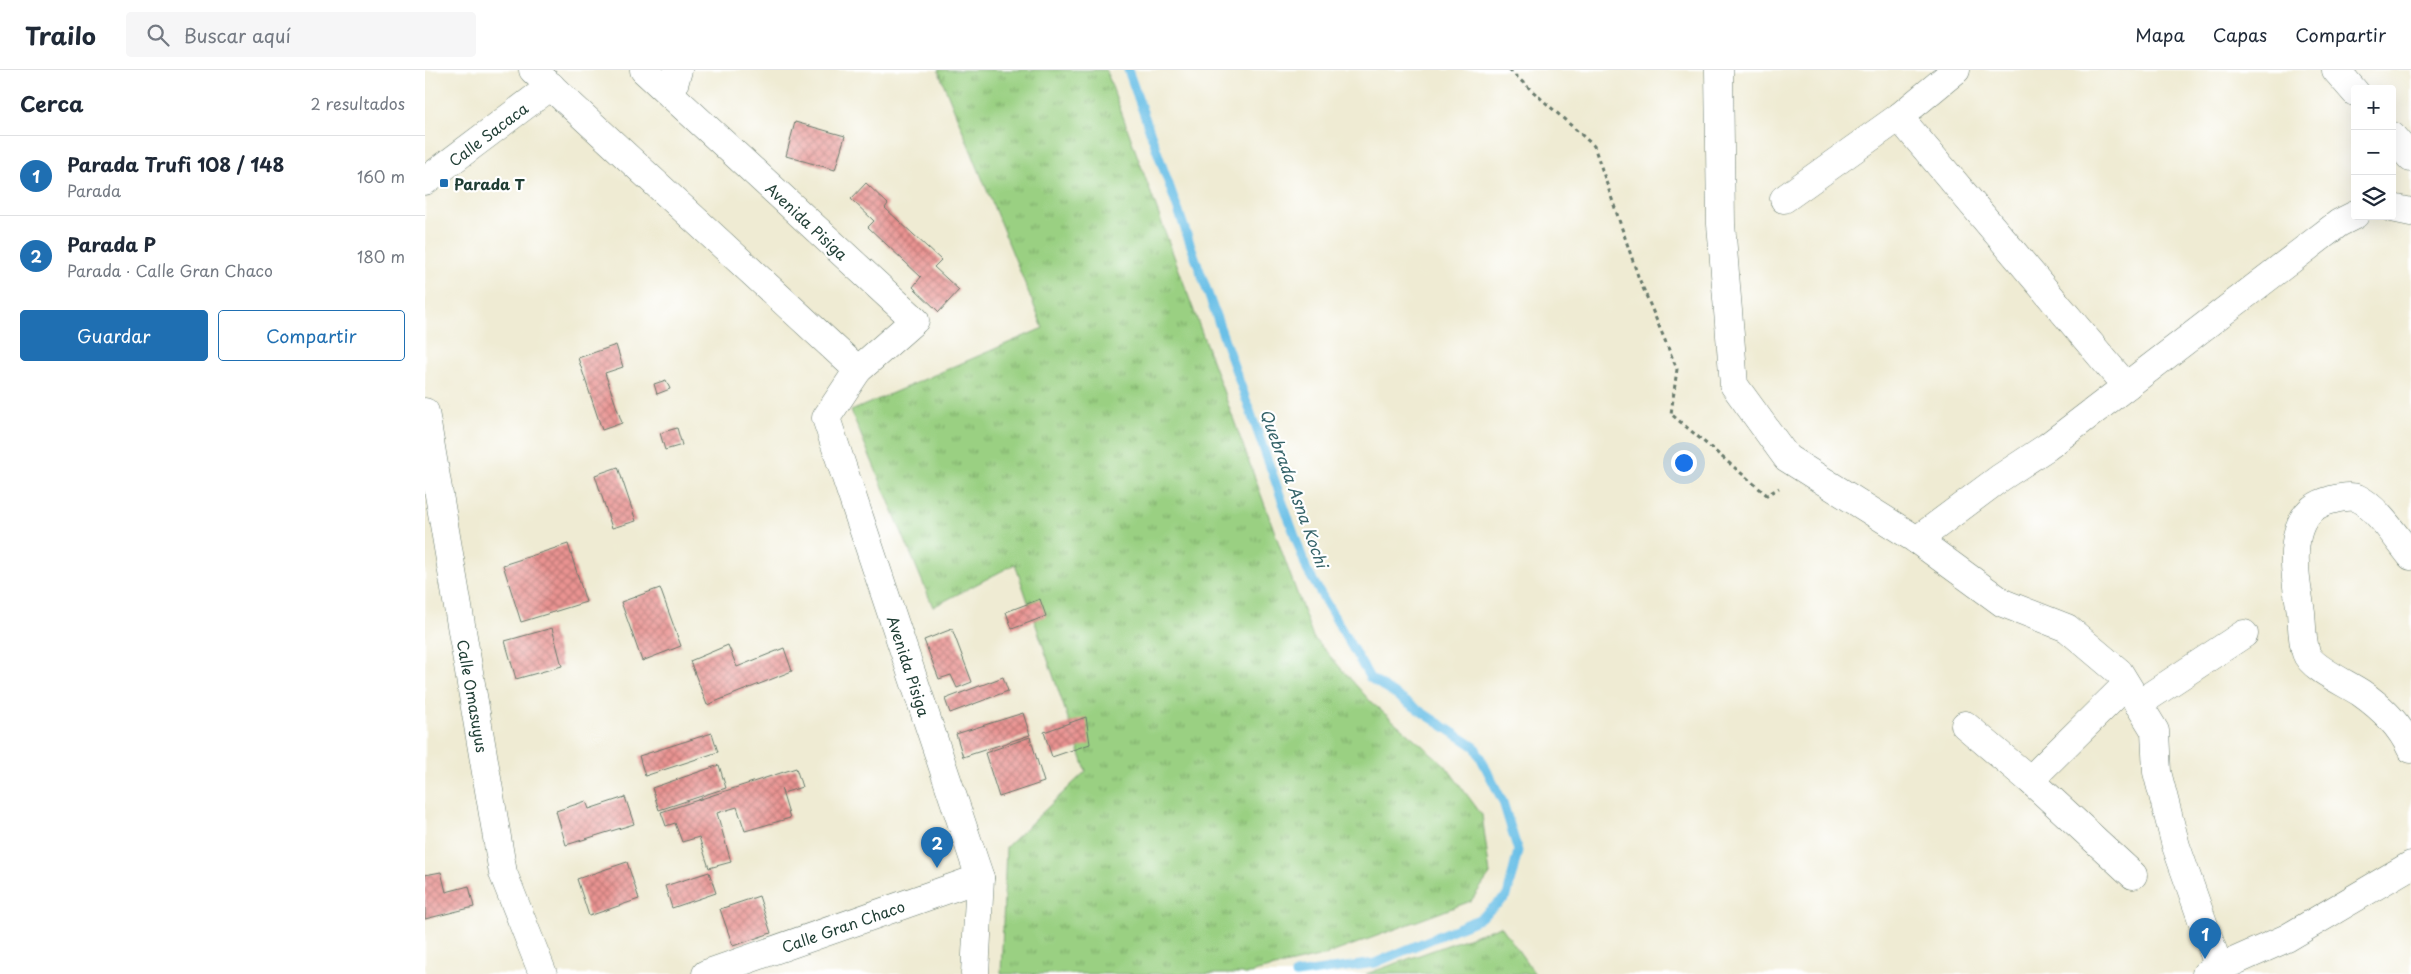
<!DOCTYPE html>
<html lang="es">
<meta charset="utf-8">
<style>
body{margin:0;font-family:"Playpen Sans",sans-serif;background:#f6f6f7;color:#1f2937}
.controls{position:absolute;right:15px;top:15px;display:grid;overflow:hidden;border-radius:5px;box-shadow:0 5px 20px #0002}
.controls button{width:45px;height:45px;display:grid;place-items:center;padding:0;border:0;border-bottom:1px solid #e0e1e3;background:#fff;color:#1f2937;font:25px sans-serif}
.you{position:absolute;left:1258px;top:392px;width:18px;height:18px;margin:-12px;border:4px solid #fff;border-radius:50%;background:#1a73e8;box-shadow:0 0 0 8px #1a73e833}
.badge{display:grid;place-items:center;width:32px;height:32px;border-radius:50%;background:#1f6fb2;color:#fff;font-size:16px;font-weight:700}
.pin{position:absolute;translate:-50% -41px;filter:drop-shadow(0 1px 2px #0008)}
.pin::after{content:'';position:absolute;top:26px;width:18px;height:15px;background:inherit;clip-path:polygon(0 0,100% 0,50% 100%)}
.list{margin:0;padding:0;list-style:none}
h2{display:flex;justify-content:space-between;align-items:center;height:65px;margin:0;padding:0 20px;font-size:21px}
h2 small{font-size:16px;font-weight:400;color:#747a83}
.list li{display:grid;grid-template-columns:32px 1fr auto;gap:15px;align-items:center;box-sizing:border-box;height:80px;padding:0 20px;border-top:1px solid #e0e1e3}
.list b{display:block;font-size:19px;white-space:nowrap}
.list p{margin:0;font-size:16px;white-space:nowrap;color:#747a83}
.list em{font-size:16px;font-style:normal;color:#747a83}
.actions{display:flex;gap:10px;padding:15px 20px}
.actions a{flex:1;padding:11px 0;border:1px solid #1f6fb2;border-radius:5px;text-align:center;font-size:18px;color:#1f6fb2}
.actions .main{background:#1f6fb2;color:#fff}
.icon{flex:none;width:28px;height:28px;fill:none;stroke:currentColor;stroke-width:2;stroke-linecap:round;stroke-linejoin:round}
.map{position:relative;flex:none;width:1986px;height:904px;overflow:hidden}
header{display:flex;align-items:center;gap:30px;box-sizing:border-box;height:70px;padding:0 25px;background:#fff;border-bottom:1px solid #e0e1e3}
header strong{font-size:24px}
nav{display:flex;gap:28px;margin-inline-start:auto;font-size:18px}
.search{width:350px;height:45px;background:#f6f6f7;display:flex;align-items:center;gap:12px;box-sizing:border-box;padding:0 18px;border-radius:5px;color:#747a83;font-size:19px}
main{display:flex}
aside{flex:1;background:#fff}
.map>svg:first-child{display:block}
.grass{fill:url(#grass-tufts);stroke:#5c865b}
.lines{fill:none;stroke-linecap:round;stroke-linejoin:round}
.stream{stroke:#6bc0e7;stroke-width:9}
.building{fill:url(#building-cross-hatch)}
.minor-casing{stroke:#687a6c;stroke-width:29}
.path{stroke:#687a6c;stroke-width:3;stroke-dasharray:4 4;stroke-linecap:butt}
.minor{stroke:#fff;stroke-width:28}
.poi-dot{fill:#1f6fb2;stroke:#fff;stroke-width:2}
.labels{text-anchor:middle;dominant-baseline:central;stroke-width:4.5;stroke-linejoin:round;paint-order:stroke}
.street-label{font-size:15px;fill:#1f3d34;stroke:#fff}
.poi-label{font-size:15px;font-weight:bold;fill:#1f3d34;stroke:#fff;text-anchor:start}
.water-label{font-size:16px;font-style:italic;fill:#36646a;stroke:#fff}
</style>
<header>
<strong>Trailo</strong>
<div class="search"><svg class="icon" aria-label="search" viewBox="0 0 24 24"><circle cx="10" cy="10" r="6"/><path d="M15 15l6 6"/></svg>Buscar aquí</div>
<nav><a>Mapa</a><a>Capas</a><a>Compartir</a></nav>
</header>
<main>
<aside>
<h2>Cerca<small>2 resultados</small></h2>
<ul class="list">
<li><span class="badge">1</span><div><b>Parada Trufi 108 / 148</b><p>Parada</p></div><em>160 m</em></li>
<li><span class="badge">2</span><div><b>Parada P</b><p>Parada · Calle Gran Chaco</p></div><em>180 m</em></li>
</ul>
<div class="actions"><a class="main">Guardar</a><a>Compartir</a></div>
</aside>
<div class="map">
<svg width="1986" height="904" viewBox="0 0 1986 904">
<defs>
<pattern id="grass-tufts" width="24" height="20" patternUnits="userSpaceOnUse" patternTransform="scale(1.25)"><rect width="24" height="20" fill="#9ad082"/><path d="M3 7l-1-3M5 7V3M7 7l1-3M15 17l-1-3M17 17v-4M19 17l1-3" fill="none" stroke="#7daa6b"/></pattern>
<pattern id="building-cross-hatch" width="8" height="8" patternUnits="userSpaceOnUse" patternTransform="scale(1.25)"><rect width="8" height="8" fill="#e99391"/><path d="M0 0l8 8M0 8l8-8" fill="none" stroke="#bc7977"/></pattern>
</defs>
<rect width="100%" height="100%" fill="#fff"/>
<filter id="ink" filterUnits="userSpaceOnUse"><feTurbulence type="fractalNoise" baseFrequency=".02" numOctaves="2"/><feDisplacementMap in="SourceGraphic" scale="10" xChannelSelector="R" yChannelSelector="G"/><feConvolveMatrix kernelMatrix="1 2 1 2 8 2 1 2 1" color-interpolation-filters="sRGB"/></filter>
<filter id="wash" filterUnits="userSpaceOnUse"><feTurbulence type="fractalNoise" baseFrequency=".0096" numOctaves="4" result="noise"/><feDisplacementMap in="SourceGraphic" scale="20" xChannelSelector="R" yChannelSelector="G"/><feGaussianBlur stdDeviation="1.12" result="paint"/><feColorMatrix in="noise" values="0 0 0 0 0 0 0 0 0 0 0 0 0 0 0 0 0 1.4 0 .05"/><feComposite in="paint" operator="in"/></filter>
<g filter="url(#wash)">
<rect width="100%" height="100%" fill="#efebd3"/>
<g class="grass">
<polygon points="513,0 681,0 888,567 946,632 1020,695 1057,745 1065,804 1046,831 898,886 832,901 826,904 576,904 581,777 661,701 590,494 508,537 426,341 618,258"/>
<polygon points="1076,856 1110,904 941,904"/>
</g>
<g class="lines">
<polyline class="stream" points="703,0 882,500 945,608 1050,677 1078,732 1093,781 1082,826 1054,849 950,893 870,904"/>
</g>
<g id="blocks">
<g class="building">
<polygon points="370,52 420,66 410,100 361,86"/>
<polygon points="441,113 463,134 460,138 516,190 509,197 534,220 514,242 488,217 496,207 443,157 449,151 426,129"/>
<polygon points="191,275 198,297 180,303 197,353 177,360 153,288"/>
<polygon points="241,310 245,319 232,324 229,314"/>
<polygon points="252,358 257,375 240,380 235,363"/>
<polygon points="193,397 211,451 187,458 170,405"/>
<polygon points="143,474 161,532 96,552 78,495"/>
<polygon points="235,518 256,576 217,591 196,532"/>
<polygon points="615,529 621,546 587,559 581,542"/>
<polygon points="127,558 137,596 91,609 80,571"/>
<polygon points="527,559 547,612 532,618 526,605 514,609 499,570"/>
<polygon points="303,575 312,597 359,578 367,601 282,635 265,591"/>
<polygon points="578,607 583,621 525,643 520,629"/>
<polygon points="598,643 605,665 538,687 531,664"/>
<polygon points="661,647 665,674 627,687 619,662"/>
<polygon points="287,663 293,682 220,706 214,686"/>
<polygon points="605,667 619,712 574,727 560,683"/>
<polygon points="294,695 301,718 234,740 227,718"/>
<polygon points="371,698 377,717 358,723 356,718 365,748 320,761 312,737 292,743 306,792 284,798 274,767 257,772 250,753 241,756 236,742"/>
<polygon points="200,727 209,754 141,775 131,741 161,731 164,739"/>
<polygon points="202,792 214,829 164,846 152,809"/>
<polygon points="16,802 21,822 44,816 49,837 0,849 0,805"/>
<polygon points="284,802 291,823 247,838 240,816"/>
<polygon points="334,826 346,863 308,876 295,839"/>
</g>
</g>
</g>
<g filter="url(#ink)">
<use href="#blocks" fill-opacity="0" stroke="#687a6c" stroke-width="1"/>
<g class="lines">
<g class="minor-casing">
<g id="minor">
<polyline points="108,0 433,300"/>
<polyline points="219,0 490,250 433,300 401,348 555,808 550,904"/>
<polyline points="1294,0 1296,154 1309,315 1362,388 1492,470 1578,533 1642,558 1694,602 1730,661 1732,702 1751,776 1794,898"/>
<polyline points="1911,0 1930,22"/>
<polyline points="246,25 253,0"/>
<polyline points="1474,47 1701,316"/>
<polyline points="1967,66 1986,88"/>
<polyline points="0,111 126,16"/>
<polyline points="1359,129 1474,47 1531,0"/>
<polyline points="1967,138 1986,142"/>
<polyline points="0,342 78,803 118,904"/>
<polyline points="1492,470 1575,408 1622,377 1914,153 1930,145"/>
<path d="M1986,486C1973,470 1951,436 1932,428C1924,425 1913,428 1906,430C1857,442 1870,505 1876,542C1877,555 1877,571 1881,583C1886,598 1923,614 1936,623C1956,637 1976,657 1986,679"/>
<polyline points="1713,634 1819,564"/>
<polyline points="1540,655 1605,710 1708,805"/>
<polyline points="1605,710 1701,615"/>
<polyline points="281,904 555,808"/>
<polyline points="1781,904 1862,868 1986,795"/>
</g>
</g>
<polyline class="path" points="1084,0 1169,76 1213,206 1252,299 1246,344 1342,425 1354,418"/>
<use href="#minor" class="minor"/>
</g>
</g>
<rect class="poi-dot" x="14" y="108" width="10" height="10" rx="2.5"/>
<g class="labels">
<g class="street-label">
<text transform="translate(63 64) rotate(-37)">Calle Sacaca</text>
<text transform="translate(382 151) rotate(43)">Avenida Pisiga</text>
<text transform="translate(484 596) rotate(72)">Avenida Pisiga</text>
<text transform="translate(48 626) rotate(80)">Calle Omasuyus</text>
<text transform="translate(418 856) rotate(-19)">Calle Gran Chaco</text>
</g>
<g class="poi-label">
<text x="29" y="113">Parada T</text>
</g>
<g class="water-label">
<text transform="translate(870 418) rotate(70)">Quebrada Asna Kochi</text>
</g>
</g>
</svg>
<div class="controls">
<button>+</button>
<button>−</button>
<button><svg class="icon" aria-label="layers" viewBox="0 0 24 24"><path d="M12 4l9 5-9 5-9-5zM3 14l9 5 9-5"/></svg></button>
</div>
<div class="you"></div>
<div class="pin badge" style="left:1780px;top:889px">1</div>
<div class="pin badge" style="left:512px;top:798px">2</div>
</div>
</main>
